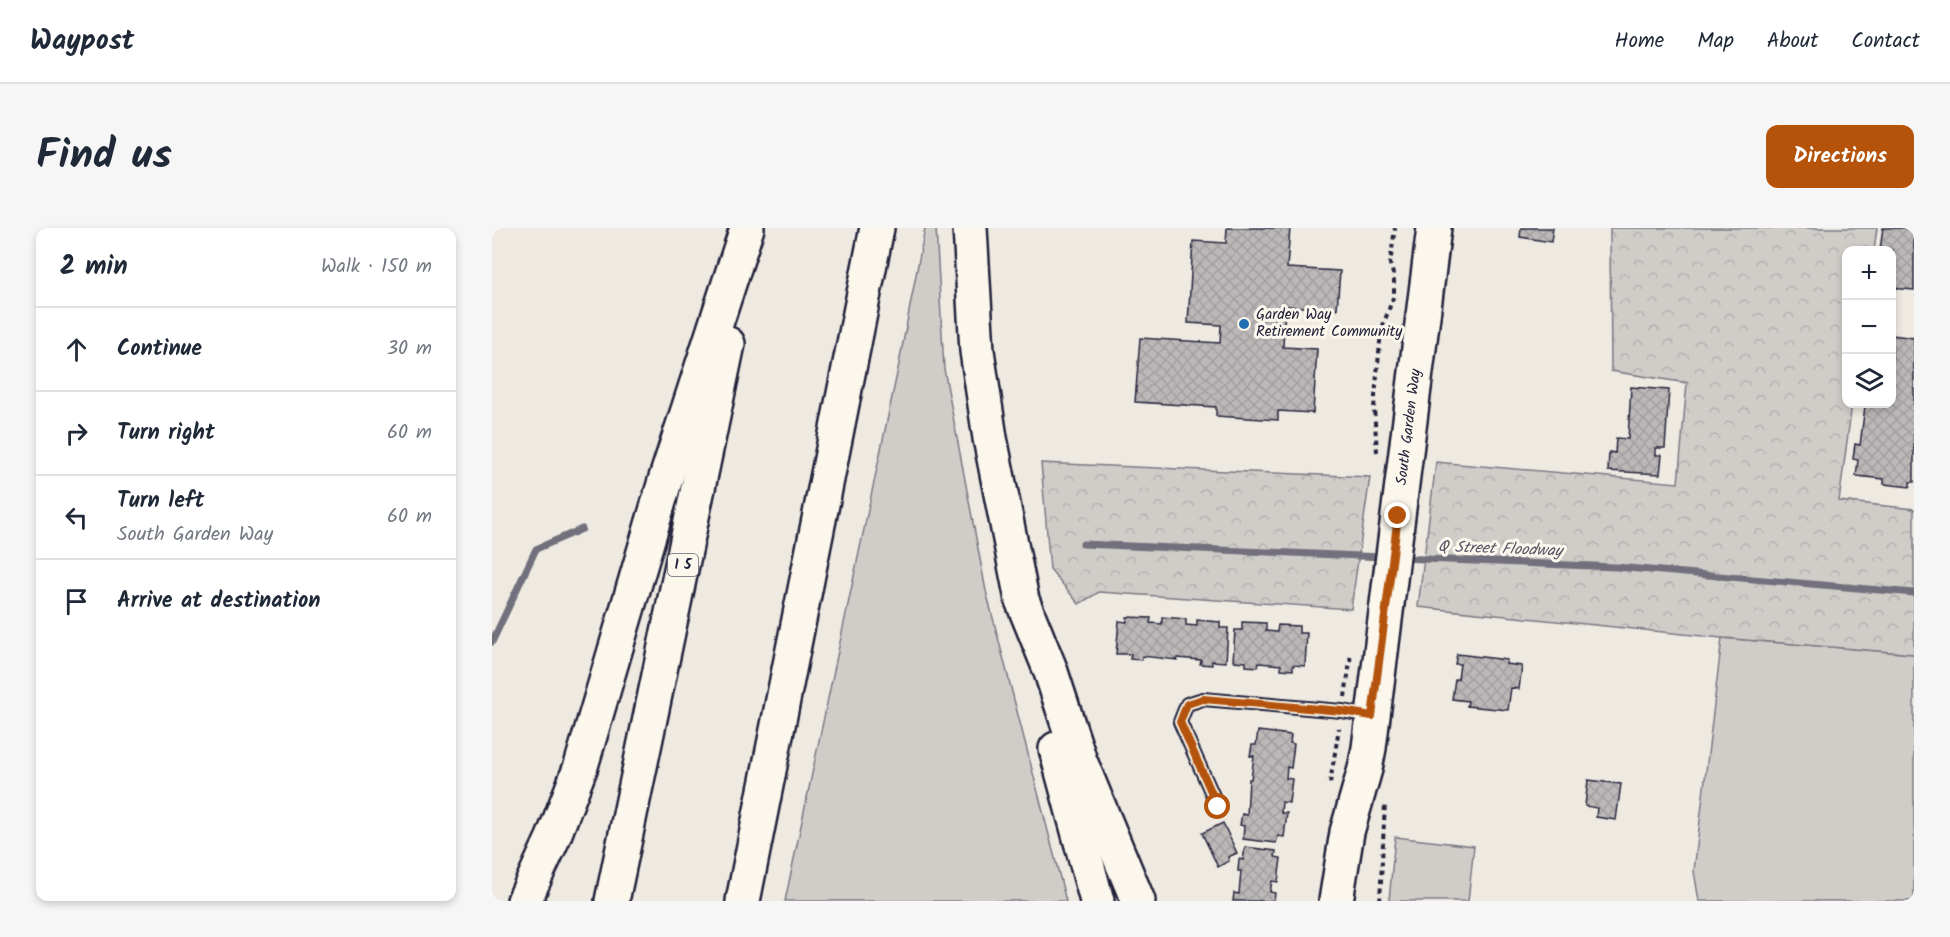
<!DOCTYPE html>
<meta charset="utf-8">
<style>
body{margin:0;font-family:Kalam,sans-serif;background:#f6f6f7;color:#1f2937}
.controls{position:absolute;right:18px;top:18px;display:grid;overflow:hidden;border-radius:12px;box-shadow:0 3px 9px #0003}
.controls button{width:54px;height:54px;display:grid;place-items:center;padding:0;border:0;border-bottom:2px solid #e0e1e3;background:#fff;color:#1f2937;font:30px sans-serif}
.stop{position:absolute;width:18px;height:18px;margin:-14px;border:4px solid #b45309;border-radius:50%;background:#fff}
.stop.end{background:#b45309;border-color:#fff;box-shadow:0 2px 6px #0008}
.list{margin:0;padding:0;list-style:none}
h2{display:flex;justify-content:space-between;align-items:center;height:78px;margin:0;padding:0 24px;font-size:26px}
h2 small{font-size:20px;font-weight:400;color:#747a83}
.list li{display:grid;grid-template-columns:39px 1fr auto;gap:18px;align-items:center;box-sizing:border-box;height:84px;padding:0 24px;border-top:2px solid #e0e1e3}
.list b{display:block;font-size:22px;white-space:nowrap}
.list p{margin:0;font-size:20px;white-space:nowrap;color:#747a83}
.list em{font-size:20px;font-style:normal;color:#747a83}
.icon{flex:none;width:33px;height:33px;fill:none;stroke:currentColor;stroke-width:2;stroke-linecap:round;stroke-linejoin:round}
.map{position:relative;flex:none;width:1422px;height:673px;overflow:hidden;border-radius:12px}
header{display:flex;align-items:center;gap:36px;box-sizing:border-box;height:84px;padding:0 30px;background:#fff;border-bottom:2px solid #e0e1e3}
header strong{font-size:28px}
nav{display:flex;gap:33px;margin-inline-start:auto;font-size:21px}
.intro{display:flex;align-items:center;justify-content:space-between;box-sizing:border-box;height:144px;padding:0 36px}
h1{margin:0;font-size:42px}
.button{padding:15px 27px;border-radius:12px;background:#b45309;color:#fff;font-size:21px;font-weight:700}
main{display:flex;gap:36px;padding:0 36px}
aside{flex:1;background:#fff;border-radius:12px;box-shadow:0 3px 9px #0003}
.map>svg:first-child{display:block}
.green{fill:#d0cdc9;stroke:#797882;stroke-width:1.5}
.forest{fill:url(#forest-crowns);stroke:#797882;stroke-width:1.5}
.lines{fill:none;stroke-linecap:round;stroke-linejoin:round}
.stream{stroke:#716f7c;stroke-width:7}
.building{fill:url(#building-cross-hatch);stroke:#22223b;stroke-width:1.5}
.lane-casing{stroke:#22223b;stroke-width:16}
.secondary-casing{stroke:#22223b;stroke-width:38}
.highway-casing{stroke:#22223b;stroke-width:38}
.path{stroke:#22223b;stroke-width:4;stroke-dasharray:4.5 4.5;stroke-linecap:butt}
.lane{stroke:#fbf7ec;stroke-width:12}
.secondary{stroke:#fbf7ec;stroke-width:33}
.highway{stroke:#fbf7ec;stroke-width:33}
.route{stroke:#b45309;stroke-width:8}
.poi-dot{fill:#1f6fb2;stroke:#fbf7ec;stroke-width:2}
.labels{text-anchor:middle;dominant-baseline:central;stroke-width:6;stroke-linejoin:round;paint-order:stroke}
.shield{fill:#fbf7ec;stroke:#636270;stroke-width:1.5}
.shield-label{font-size:14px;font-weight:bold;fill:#22223b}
.poi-label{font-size:15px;fill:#22223b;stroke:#fbf7ec;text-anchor:start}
.street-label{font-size:15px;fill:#22223b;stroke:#fbf7ec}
.water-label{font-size:16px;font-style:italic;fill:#575666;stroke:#fbf7ec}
</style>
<header>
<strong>Waypost</strong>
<nav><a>Home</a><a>Map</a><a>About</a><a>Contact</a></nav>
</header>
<div class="intro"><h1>Find us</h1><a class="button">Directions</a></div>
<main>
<aside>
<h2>2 min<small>Walk · 150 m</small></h2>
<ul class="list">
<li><svg class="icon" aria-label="ahead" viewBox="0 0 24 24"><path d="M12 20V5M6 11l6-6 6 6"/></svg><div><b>Continue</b></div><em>30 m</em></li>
<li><svg class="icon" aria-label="right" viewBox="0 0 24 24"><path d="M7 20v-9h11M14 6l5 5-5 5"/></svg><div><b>Turn right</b></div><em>60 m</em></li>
<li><svg class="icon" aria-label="left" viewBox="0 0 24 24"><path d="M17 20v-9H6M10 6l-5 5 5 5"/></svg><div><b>Turn left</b><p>South Garden Way</p></div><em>60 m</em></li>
<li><svg class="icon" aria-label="arrive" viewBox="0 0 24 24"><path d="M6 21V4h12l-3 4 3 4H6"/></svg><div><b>Arrive at destination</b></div></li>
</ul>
</aside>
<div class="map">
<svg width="1422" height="673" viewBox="0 0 1422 673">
<defs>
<pattern id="forest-crowns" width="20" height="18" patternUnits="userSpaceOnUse" patternTransform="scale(1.5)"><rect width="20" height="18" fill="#d0cdc9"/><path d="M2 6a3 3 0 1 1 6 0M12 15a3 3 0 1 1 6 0" fill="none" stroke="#b2b0ae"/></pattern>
<pattern id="building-cross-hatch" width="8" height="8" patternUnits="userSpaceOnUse" patternTransform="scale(1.5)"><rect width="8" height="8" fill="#bcb8b8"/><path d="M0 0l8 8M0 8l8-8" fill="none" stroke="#a19e9f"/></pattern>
</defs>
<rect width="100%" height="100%" fill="#eeeae2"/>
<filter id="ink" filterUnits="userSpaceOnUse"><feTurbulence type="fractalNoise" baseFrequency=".0167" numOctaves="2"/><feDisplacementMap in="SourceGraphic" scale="12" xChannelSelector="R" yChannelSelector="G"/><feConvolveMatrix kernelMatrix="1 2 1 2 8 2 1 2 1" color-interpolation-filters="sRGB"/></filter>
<g filter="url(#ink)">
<g class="green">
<polygon points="433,0 444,0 452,141 494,363 574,673 293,673 406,141"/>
<polygon points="1230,410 1422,426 1422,673 1207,673 1202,643"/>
<polygon points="903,609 982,618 976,673 897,673"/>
</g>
<g class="forest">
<polygon points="1118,0 1385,0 1382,22 1354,22 1354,176 1360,176 1347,273 1422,281 1422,426 1230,410 926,379 944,234 1186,255 1195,155 1119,143"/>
<polygon points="549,235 878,249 859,381 607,364 587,376 558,341"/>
</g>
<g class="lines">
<g class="stream">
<polyline points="591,316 891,329"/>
<polyline points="908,330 1124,339 1422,365"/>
<polyline points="0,414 44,321 90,301"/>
</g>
</g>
<g class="building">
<polygon points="735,0 798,0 795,40 848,43 845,81 793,78 791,119 825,121 821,185 786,183 786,192 724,188 724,179 643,174 648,110 728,115 729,97 696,95 701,13 734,15"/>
<polygon points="1029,0 1061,0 1059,14 1028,9"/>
<polygon points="1391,0 1422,0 1422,62 1400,60 1400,22 1388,22"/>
<polygon points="1400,107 1422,110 1422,254 1418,254 1418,259 1392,256 1392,251 1364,248 1366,232 1361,231 1363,216 1368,217 1373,178 1368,178 1368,176 1400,176"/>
<polygon points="1139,159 1177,162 1173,220 1164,220 1164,227 1170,227 1168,246 1116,243 1117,224 1123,225 1124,210 1136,211"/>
<polygon points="635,389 659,390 658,395 670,396 670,389 694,391 694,397 705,398 705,392 728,394 728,400 736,400 734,434 720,433 720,437 708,436 709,432 685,430 685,432 650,428 650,432 638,431 639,426 624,426 627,393 635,394"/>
<polygon points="750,394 774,395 774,403 785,404 786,397 807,398 807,405 815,405 813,438 801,437 801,442 789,441 789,437 767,435 766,439 754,438 754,434 741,433 743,402 750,402"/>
<polygon points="965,426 1015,432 1014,436 1030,438 1027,461 1019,460 1016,482 975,478 976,473 960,471 963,451 966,451 968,436 963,436"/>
<polygon points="766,503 799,507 798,515 802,516 799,540 795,539 794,550 800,551 797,575 790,574 789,585 795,585 792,609 786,608 784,615 751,611 752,598 748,597 750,586 755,587 757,551 759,551 762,528 758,528 760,517 764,517"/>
<polygon points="1096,552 1129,556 1124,592 1104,589 1105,580 1093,578"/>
<polygon points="731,595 745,625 736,629 737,633 726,639 710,605"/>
<polygon points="753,619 784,623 783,629 789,630 786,654 780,653 778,664 783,665 782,673 741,673 742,665 747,666 749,643 746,643 747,631 751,632"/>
</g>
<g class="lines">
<g class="lane-casing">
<polyline id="lane" points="726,579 688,494 695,476 711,471 850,483 879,488"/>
</g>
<g class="secondary-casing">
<polyline id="secondary" points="844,673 855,604 873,541 877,520 942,0"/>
</g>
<g class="highway-casing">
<g id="highway">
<polyline points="478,0 485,123 498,210 530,372 558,441 588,533 646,673"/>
<polyline points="564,521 605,673"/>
<polyline points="32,673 61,610 89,538 173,253 255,0"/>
<polyline points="120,673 236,116"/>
<polyline points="251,673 385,0"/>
</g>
</g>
<g class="path">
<polyline points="885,224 882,180 889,103 902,67 902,49 898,36 903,0"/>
<polyline points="853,469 859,426"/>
<polyline points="838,555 847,500"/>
<polyline points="888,673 893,575"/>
</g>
<use href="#lane" class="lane"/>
<use href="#secondary" class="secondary"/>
<use href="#highway" class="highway"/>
</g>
</g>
<g class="lines" filter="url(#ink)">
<polyline class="route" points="726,579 688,494 695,476 711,471 850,483 880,488 906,288"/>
</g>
<circle class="poi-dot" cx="752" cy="96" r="6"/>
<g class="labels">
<rect class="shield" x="176" y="326" width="30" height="22" rx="4.5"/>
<g class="shield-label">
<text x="191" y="337">I 5</text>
</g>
<g class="poi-label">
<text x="764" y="87">Garden Way<tspan x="764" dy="17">Retirement Community</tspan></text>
</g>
<g class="street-label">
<text transform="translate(917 199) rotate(-83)">South Garden Way</text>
</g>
<g class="water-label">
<text transform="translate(1008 321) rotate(2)">Q Street Floodway</text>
</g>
</g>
</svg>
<div class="controls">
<button>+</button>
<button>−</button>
<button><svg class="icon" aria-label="layers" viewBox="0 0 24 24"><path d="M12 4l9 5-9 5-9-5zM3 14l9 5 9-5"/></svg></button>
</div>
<div class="stop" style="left:726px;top:579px"></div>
<div class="stop end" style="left:906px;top:288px"></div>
</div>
</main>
